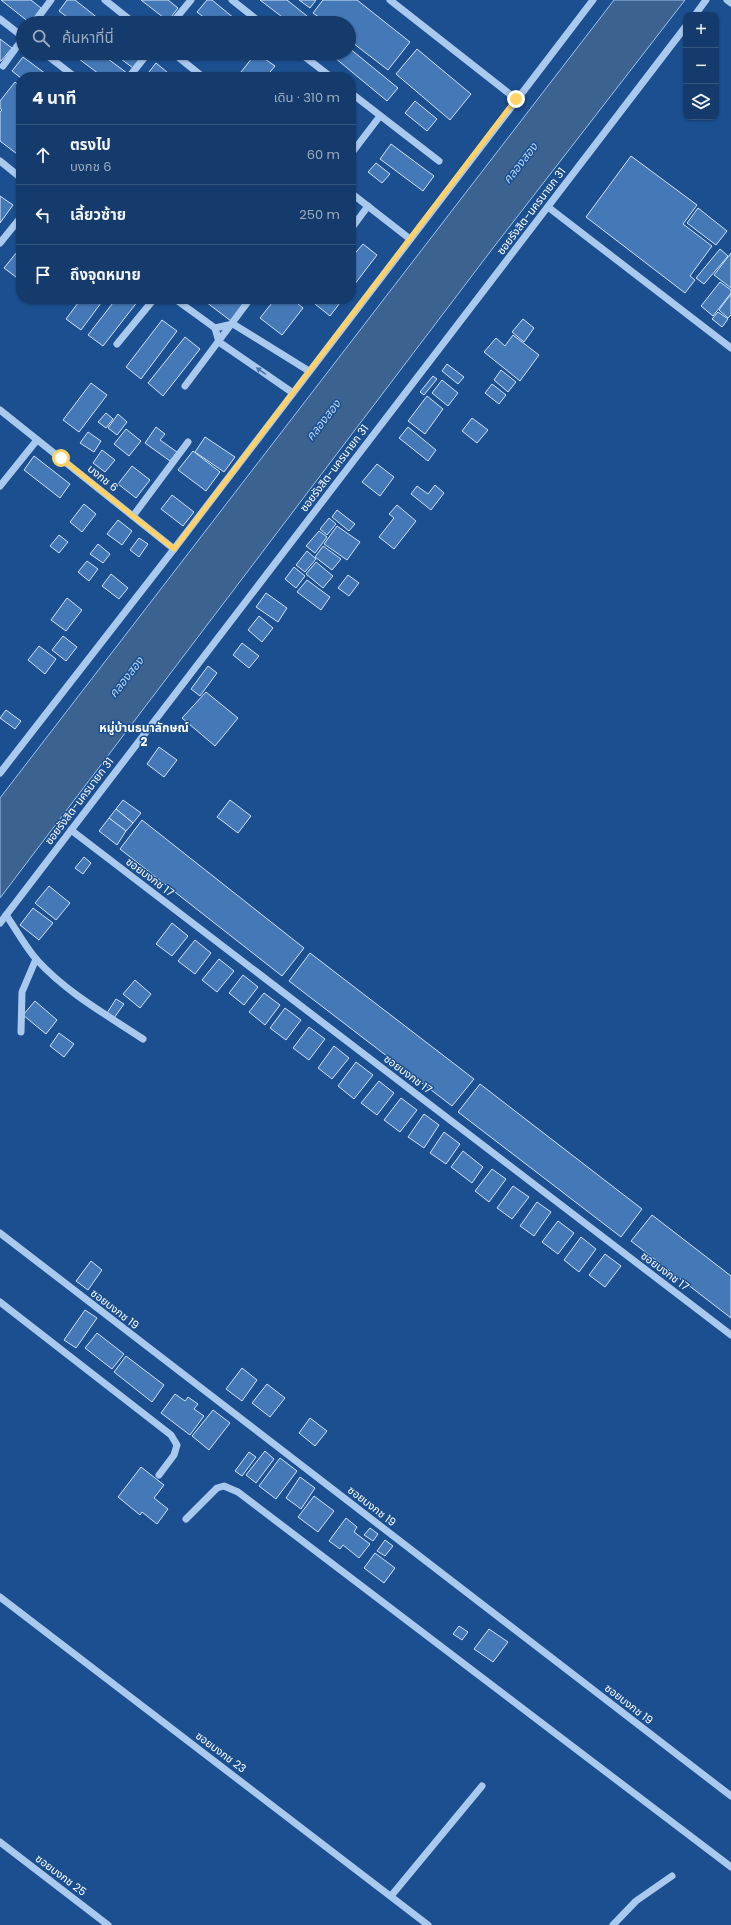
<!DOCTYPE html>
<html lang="th">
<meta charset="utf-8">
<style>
body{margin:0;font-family:Poppins,"Noto Sans Thai",sans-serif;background:#214673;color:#f1f3f6}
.controls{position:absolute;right:12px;top:12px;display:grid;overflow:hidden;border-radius:8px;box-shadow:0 1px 3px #0004}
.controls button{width:36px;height:36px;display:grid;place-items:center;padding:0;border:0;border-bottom:1px solid #33557e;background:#143b6b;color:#f1f3f6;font:20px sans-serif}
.stop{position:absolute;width:12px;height:12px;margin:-9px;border:3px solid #ffd166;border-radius:50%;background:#fff}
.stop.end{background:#ffd166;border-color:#fff;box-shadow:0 1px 4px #0008}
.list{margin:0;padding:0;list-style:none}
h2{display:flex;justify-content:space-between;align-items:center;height:52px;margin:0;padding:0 16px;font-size:17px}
h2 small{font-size:13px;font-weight:400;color:#9dadc1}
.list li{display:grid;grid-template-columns:26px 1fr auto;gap:12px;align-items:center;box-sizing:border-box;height:60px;padding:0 16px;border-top:1px solid #33557e}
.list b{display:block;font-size:15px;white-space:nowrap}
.list p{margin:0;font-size:13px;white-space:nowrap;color:#9dadc1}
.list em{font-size:13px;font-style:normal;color:#9dadc1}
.icon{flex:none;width:22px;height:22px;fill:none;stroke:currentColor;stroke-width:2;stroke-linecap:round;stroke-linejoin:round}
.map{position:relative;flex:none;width:731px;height:1925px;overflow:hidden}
.search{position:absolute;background:#143b6b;box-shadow:0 1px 3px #0004;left:16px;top:16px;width:340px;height:44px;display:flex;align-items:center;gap:10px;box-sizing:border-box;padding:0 14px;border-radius:22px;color:#9dadc1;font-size:15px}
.panel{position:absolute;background:#143b6b;box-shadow:0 1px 3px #0004;left:16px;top:72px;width:340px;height:232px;border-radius:16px}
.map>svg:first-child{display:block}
.water{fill:#3c6290;stroke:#9cc4f0}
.building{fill:#4478b7;stroke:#cfe3fa}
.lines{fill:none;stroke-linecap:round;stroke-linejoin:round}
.minor{stroke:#a9c9ee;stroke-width:7}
.oneway{fill:#4674ac}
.route{stroke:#ffd166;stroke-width:5}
.labels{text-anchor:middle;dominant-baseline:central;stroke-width:3;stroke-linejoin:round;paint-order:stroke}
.street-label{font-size:11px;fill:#fff;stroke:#1b4f8f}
.water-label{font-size:12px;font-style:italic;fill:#b5d3f5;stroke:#1b4f8f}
.neighbourhood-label{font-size:12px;font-weight:bold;fill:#fff;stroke:#1b4f8f}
</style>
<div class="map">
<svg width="731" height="1925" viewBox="0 0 731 1925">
<rect width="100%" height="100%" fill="#1b4f8f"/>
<polygon class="water" points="614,0 685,0 493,248 0,898 0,798"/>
<g class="building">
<polygon points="1,0 31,0 41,8 30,23"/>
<polygon points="67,0 75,0 104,23 75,23 59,11"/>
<polygon points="141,0 168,0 178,8 168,21"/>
<polygon points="207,0 212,0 240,23 211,23 197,12"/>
<polygon points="260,0 287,0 312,20 309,23 290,23"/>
<polygon points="299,0 316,0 310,8"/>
<polygon points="323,0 357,0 410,42 388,70 349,40 349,23 327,23 313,13"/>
<polygon points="0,39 12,48 1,61 0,61"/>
<polygon points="349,48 398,88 387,101 329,53 349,53"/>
<polygon points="417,49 471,94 450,120 396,74"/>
<polygon points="71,53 100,53 127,73 124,77 103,77"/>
<polygon points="113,53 142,53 144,54 133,68"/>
<polygon points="256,53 275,66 266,77 237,77"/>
<polygon points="23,57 50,77 21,78 12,71"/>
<polygon points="156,63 173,77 145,77"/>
<polygon points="15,82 21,87 21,157 0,141 0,112 2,110 0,108 0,101"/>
<polygon points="415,101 437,119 427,131 405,113"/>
<polygon points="391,144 434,176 423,191 380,159"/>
<polygon points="631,156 697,205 683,224 712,246 690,276 695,280 685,293 586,217"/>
<polygon points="376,163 390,174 382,183 368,172"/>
<polygon points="0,196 13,205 0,223"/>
<polygon points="698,208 727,231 716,245 687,223"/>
<polygon points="363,244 377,255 351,289 351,258"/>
<polygon points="21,247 21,279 20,280 4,268"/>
<polygon points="720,249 728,256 704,284 696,278"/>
<polygon points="731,253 731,288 714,275"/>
<polygon points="720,282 731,290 731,293 713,316 701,306"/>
<polygon points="731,294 731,315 728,318 719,310"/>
<polygon points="81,299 104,299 81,330 66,319"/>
<polygon points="116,299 136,299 138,301 103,346 88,335"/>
<polygon points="202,299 247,299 231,321"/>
<polygon points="275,299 292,299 303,308 282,335 260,318"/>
<polygon points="319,299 343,299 330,316 315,304"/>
<polygon points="718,312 728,319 722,327 712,319"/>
<polygon points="523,319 534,328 524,342 512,332"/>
<polygon points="162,320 177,331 141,379 126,367"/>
<polygon points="513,335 539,355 520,381 484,352 496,338 505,346"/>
<polygon points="185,337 200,349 163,396 148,383"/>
<polygon points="447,364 464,377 458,384 442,371"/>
<polygon points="501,370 516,382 508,392 494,380"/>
<polygon points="433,376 437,379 424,395 420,392"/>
<polygon points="442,380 458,393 448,406 432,393"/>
<polygon points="91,383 107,395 79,432 63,420"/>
<polygon points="492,384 506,395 499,404 485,393"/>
<polygon points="427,396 443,409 425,434 408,421"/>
<polygon points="106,413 113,419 106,428 98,422"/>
<polygon points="118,414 127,422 117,435 108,428"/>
<polygon points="472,418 488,430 477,443 462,431"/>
<polygon points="156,427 165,434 160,440 177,452 170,461 145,443"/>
<polygon points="408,427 436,450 428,461 399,438"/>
<polygon points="126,429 141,441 129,456 114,444"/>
<polygon points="88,432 101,441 94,452 80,443"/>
<polygon points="205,437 235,457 224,472 195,452"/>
<polygon points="102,450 115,460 105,472 93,463"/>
<polygon points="193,451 220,472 206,491 178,470"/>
<polygon points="34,456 70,484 60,498 24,470"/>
<polygon points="377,464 394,477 380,496 362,482"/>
<polygon points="132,466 150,480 136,498 118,484"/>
<polygon points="435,485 444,493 431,510 411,494 417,486 428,494"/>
<polygon points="172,495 194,512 183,526 161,509"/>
<polygon points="84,504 96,514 82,532 70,522"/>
<polygon points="397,505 416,521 394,549 379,537 394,518 389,514"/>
<polygon points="337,510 355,524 349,531 332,517"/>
<polygon points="329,518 336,524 327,535 320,529"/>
<polygon points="118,520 132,531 122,545 107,534"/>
<polygon points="337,526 360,542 347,560 324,544"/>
<polygon points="319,531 327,537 315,553 306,546"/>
<polygon points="59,535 68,542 59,553 50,546"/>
<polygon points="139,538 148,544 139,557 130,550"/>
<polygon points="98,544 110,554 103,563 90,554"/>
<polygon points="323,546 341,559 332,570 315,557"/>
<polygon points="307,551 316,559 305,572 296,565"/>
<polygon points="87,561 98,569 89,581 78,572"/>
<polygon points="316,562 333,576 323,588 306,574"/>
<polygon points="294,567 305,576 296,588 285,579"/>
<polygon points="111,574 128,588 119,599 102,586"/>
<polygon points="348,575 359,583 349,596 338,588"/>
<polygon points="307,580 330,597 321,610 297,592"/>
<polygon points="266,593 287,608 278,622 256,607"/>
<polygon points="67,598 82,610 66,631 51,620"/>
<polygon points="259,616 273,628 262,642 248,630"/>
<polygon points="63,636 77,647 66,661 52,650"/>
<polygon points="242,643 259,656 249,668 233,655"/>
<polygon points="39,646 56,659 45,674 28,660"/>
<polygon points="208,666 217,673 200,696 191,689"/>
<polygon points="206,692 238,718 215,746 182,718"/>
<polygon points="6,710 21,721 15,729 0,718"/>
<polygon points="159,747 177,760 164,777 147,764"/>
<polygon points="123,800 141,813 133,823 116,809"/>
<polygon points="230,800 251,816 238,833 217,817"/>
<polygon points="116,809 133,823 126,831 109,818"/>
<polygon points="109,818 126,831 117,845 99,831"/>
<polygon points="142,820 304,948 282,976 120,849"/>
<polygon points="84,857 91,863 83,874 75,868"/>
<polygon points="49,886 70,903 56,920 35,903"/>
<polygon points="33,908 53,923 39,940 20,925"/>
<polygon points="172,923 188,936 172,956 156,944"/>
<polygon points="195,940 211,953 195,974 178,961"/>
<polygon points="310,953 474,1079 452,1106 289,981"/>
<polygon points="219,959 234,971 217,992 202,980"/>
<polygon points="243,975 258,987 244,1005 229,993"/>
<polygon points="135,980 151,994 140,1008 123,994"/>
<polygon points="264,993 280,1005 265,1025 249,1012"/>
<polygon points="116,999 124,1004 114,1018 107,1013"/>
<polygon points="35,1001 57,1020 46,1034 23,1015"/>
<polygon points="285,1008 301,1020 286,1040 270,1028"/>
<polygon points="309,1027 325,1039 309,1060 293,1048"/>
<polygon points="59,1033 74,1044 64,1057 50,1046"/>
<polygon points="334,1046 349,1058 332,1079 318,1068"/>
<polygon points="356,1062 373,1075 354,1099 338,1086"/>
<polygon points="379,1081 394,1093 377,1115 361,1103"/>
<polygon points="480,1084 642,1209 621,1237 458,1112"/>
<polygon points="401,1098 417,1110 400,1132 384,1120"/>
<polygon points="424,1114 439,1125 424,1148 408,1137"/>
<polygon points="444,1132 460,1144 446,1164 430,1153"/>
<polygon points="463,1151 483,1167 472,1183 451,1167"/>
<polygon points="492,1169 506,1179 489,1202 475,1191"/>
<polygon points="513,1186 529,1197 512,1219 497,1208"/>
<polygon points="537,1202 551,1212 534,1236 520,1226"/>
<polygon points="652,1215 731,1276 731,1318 631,1241"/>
<polygon points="558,1221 574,1233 558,1254 542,1242"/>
<polygon points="581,1237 596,1249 579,1272 564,1260"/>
<polygon points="605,1254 621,1266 605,1287 589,1275"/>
<polygon points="91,1261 102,1270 88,1290 76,1281"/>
<polygon points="85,1310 97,1318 76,1348 64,1340"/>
<polygon points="97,1333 124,1354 112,1369 85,1348"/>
<polygon points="126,1356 164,1385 152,1402 114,1372"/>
<polygon points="242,1368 257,1380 242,1401 226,1389"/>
<polygon points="267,1384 285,1398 270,1417 252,1403"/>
<polygon points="175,1394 185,1401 188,1397 198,1404 194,1409 204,1416 190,1435 161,1413"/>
<polygon points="213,1410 230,1423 209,1450 192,1436"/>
<polygon points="310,1418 327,1431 315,1446 299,1433"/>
<polygon points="265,1451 274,1459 256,1483 246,1475"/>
<polygon points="249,1452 256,1457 242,1476 235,1471"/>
<polygon points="280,1458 297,1471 276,1499 259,1486"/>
<polygon points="141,1467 164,1485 154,1498 168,1509 157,1524 142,1512 140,1515 118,1497"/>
<polygon points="300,1477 315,1488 301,1509 286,1498"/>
<polygon points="314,1496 334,1511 318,1532 298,1517"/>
<polygon points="346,1518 357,1527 354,1532 370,1544 359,1558 343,1545 340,1549 329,1541"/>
<polygon points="370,1528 378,1534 373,1541 364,1535"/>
<polygon points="385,1540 393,1546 385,1556 377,1551"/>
<polygon points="375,1553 395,1568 384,1583 364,1568"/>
<polygon points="459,1626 468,1632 462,1640 453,1634"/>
<polygon points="489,1629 508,1642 493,1662 474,1649"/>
</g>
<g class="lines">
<g class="minor">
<polyline points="105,0 134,23"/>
<polyline points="232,0 261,23"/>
<polyline points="390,0 516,99"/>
<polyline points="727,0 731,3"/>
<polyline points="695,15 706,0"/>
<polyline points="0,19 23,37"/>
<polyline points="34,23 51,0"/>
<polyline points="172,23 191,0"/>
<polyline points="44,53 75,77"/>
<polyline points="173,53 203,77"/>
<polyline points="300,53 331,77"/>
<polyline points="3,66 23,38"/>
<polyline points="129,77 148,53"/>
<polyline points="351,93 439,161"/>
<polyline points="351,154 380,116"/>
<polyline points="0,161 21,178"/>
<polyline points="351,193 410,239"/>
<polyline points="548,207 731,348"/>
<polyline points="351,229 368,206"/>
<polyline points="0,243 21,217"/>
<polyline points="175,299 215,328"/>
<polyline points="117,344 154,299"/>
<polyline points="185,386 250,299"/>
<polyline points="293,393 219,342 215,328 233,324 309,371"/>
<polyline points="0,410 174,549"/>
<polyline points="0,486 37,440"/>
<polyline points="133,516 188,442"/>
<polyline points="0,773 174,549 593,0"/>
<polyline points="71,830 731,1335"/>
<path d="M6,915C16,929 26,948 37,960C67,993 107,1015 143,1039"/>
<polyline points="0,923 686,26"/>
<polyline points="21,1032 22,992 36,959"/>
<polyline points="0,1233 731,1796"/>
<polyline points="0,1302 171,1435 177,1445 174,1455 159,1475"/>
<polyline points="186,1519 217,1488 224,1486 238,1492 731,1867"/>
<polyline points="0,1597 428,1925"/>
<polyline points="0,1842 108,1925"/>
<polyline points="391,1896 482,1786"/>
<polyline points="613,1925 636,1901 672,1876"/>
</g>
</g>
<defs><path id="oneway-solid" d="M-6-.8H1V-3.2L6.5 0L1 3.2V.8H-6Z"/></defs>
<use class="oneway" href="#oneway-solid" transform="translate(261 371) rotate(-145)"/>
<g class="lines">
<polyline class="route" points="61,458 174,549 516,99"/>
</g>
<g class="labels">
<g class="street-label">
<text transform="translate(531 211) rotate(-53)">ซอยรังสิต-นครนายก 31</text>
<text transform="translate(334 468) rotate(-53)">ซอยรังสิต-นครนายก 31</text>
<text transform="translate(103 478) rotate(39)">บงกช 6</text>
<text transform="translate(79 801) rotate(-53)">ซอยรังสิต-นครนายก 31</text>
<text transform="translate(150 877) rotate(37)">ซอยบงกช 17</text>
<text transform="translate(408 1074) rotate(37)">ซอยบงกช 17</text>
<text transform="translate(665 1271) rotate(37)">ซอยบงกช 17</text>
<text transform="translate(115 1309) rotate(38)">ซอยบงกช 19</text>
<text transform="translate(372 1506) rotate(38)">ซอยบงกช 19</text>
<text transform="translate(629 1704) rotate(38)">ซอยบงกช 19</text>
<text transform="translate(221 1752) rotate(37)">ซอยบงกช 23</text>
<text transform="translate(61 1875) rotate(37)">ซอยบงกช 25</text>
</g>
<g class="water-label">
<text transform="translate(520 163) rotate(-52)">คลองสอง</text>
<text transform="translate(323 420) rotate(-52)">คลองสอง</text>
<text transform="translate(126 677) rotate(-52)">คลองสอง</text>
</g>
<g class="neighbourhood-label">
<text x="144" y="727">หมู่บ้านธนาลักษณ์<tspan x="144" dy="14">2</tspan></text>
</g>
</g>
</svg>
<div class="controls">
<button>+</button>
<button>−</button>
<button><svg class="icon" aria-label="layers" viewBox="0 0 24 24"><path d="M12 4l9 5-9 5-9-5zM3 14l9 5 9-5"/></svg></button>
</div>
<div class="stop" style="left:61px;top:458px"></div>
<div class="stop end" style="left:516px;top:99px"></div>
<div class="search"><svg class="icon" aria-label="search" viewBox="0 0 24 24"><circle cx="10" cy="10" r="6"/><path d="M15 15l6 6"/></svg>ค้นหาที่นี่</div>
<section class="panel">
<h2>4 นาที<small>เดิน · 310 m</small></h2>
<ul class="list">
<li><svg class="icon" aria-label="ahead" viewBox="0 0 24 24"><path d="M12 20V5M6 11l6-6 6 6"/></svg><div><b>ตรงไป</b><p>บงกช 6</p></div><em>60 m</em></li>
<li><svg class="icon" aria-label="left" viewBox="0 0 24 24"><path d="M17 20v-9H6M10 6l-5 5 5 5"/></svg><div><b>เลี้ยวซ้าย</b></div><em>250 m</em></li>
<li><svg class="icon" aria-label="arrive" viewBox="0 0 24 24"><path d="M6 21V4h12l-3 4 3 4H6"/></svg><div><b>ถึงจุดหมาย</b></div></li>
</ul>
</section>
</div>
